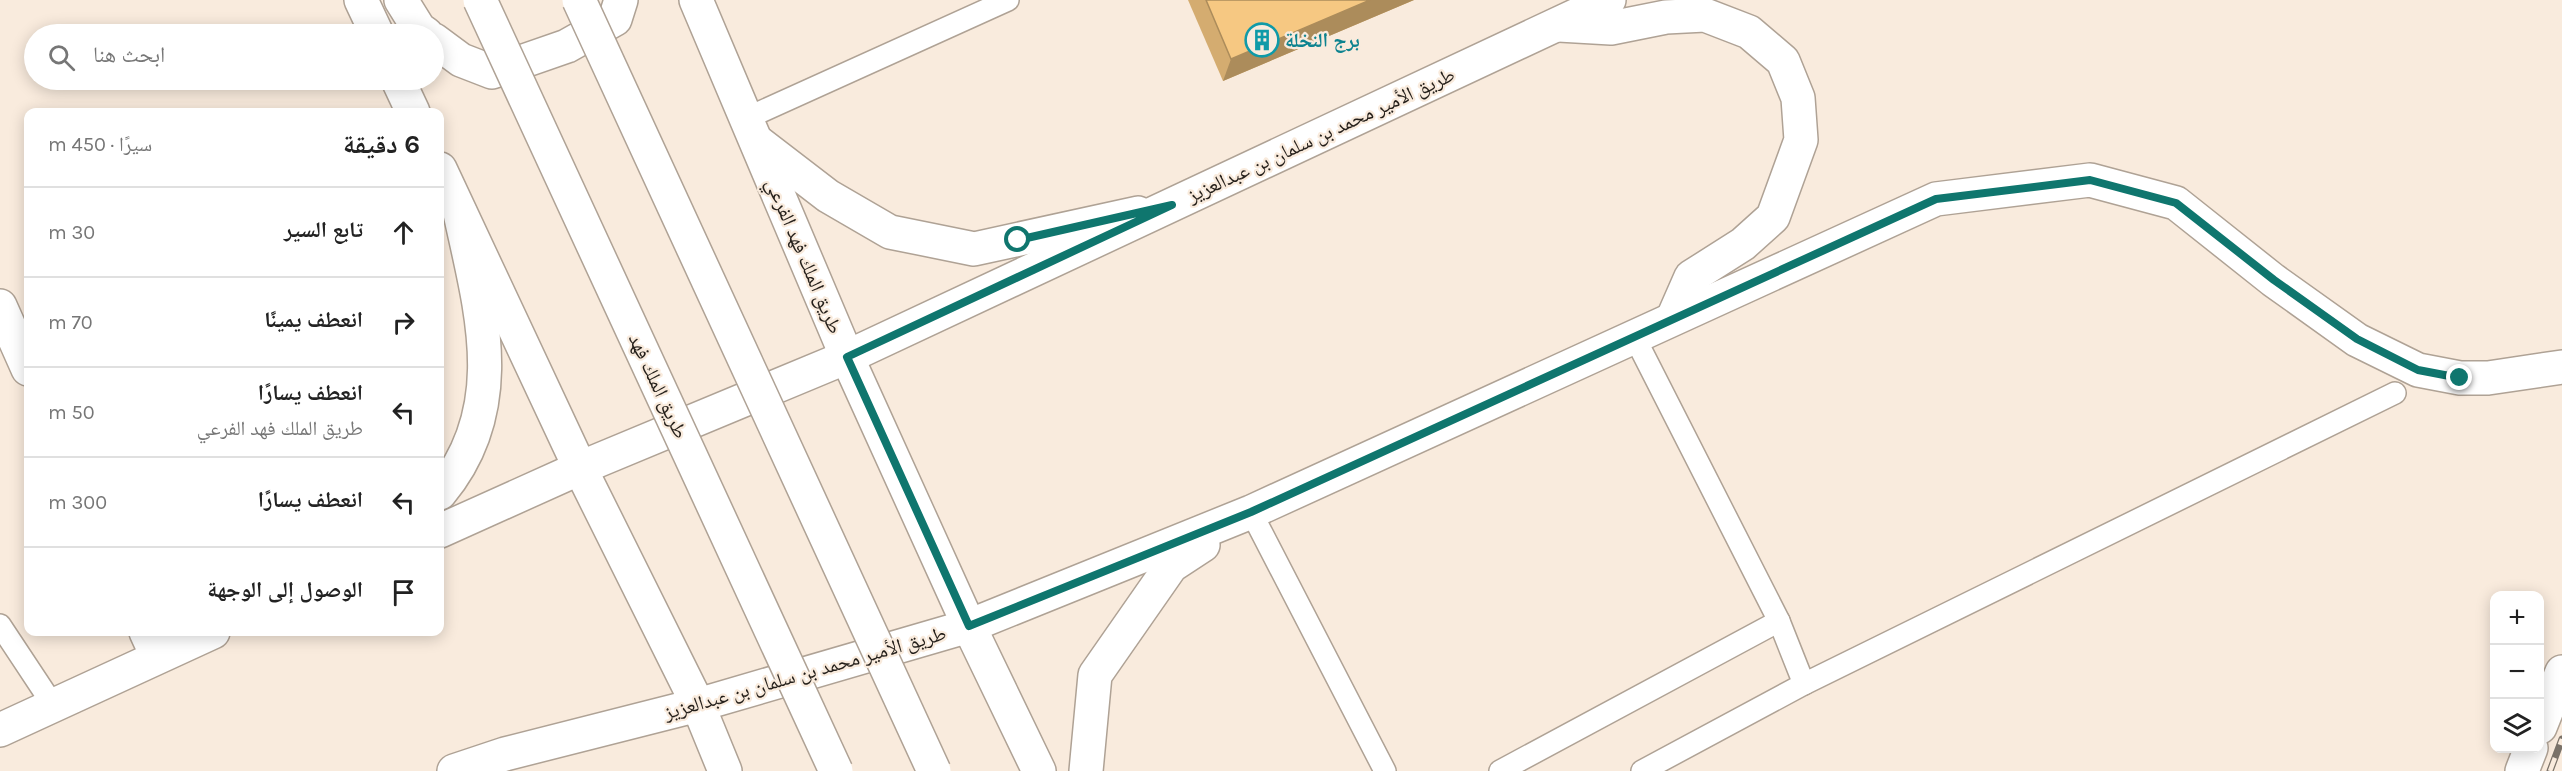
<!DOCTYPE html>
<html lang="ar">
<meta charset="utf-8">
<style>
body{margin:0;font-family:Karla,"Noto Naskh Arabic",sans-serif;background:#f6f6f6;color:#222;direction:rtl}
.controls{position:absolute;right:18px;bottom:18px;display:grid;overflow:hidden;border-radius:12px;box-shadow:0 3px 15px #0003}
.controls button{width:54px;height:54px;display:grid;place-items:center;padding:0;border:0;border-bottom:2px solid #e0e0e0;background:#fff;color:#222;font:30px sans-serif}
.stop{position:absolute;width:18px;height:18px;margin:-14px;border:4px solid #0f766e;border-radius:50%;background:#fff}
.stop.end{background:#0f766e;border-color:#fff;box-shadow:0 2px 6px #0008}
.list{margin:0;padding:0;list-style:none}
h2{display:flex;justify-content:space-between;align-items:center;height:78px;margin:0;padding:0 24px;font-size:26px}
h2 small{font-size:20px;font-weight:400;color:#767676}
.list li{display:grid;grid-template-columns:39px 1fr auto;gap:18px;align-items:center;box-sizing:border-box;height:90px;padding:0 24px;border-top:2px solid #e0e0e0}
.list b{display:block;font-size:22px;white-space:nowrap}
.list p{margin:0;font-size:20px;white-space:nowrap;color:#767676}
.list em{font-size:20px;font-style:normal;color:#767676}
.icon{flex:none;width:33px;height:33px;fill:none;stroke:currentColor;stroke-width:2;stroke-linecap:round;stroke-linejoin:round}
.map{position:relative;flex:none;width:2562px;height:771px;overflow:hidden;direction:ltr}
.search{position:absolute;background:#fff;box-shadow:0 3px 15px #0003;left:24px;top:24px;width:420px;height:66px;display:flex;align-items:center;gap:15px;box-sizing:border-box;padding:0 21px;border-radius:33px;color:#767676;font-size:22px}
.panel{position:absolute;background:#fff;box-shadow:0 3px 15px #0003;left:24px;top:108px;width:420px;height:528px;border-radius:12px;direction:rtl}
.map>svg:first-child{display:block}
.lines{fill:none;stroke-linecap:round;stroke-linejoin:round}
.service-casing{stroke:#afa295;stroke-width:24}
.minor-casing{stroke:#afa295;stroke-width:36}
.secondary-casing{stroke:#afa295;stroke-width:36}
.primary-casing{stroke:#afa295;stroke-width:36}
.service{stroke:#fff;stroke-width:21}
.minor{stroke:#fff;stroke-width:33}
.secondary{stroke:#fff;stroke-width:33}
.primary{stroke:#fff;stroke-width:33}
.rail-casing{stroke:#7a7269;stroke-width:7}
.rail{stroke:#f9ebdd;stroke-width:4.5;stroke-dasharray:14;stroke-linecap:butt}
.motorway-bridge-casing{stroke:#afa295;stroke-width:36;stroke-linecap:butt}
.motorway-bridge{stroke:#fff;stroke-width:33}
.wall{fill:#d4ac70}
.shaded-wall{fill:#ac8c5b}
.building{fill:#f6c882;stroke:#ac8c5b;stroke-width:1.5}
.route{stroke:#0f766e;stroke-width:8}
.labels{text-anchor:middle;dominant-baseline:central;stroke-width:4.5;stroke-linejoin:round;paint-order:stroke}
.culture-label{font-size:20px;font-weight:bold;fill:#0d838f;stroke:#f9ebdd;text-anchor:start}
.street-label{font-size:20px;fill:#241f1a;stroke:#f9ebdd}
</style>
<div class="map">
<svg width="2562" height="771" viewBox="0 0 2562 771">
<rect width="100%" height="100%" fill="#f9ebdd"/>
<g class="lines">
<g class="service-casing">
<g id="service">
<polyline points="747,118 1008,0"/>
<polyline points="1635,338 1779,621 1804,684"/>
<polyline points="1251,512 1385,771"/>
<polyline points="0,625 53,705"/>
<polyline points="1500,771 1779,621"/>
<polyline points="1642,771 1804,684 2395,393"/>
</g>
</g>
<g class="minor-casing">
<g id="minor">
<polyline points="0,306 28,369"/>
<polyline points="146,632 157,656"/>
</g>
</g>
<g class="secondary-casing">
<g id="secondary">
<polyline points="361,0 377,34"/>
<polyline points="401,0 419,29 426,34"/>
<polyline points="696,0 847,357 969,626 1039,771"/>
<polyline points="434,40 461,60 492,72 567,46 615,19 621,0"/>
<polyline points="398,80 413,112"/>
<polyline points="759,143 828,196 890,232 974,249 1138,213"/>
<polyline points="440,169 580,468 698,705 725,771"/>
<polyline points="2540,727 2562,672"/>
<polyline points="2522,771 2531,748"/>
</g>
</g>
<g class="primary-casing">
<g id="primary">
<polyline points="1559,25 1611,28 1666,17 1705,15 1749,32 1783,61 1798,98 1801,140 1773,217 1743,244 1691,277 1673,318"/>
<path d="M440,493C511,408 481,310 460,213"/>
<polyline points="440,531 580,468 847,357 1609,0"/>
<polyline points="0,730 213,632"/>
<polyline points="454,771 505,754 698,705 969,626 1251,512 1936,199 2090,180 2176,203 2273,280 2357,340 2418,370 2460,378 2488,378 2562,367"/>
<polyline points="1086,771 1095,675 1171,566 1203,545"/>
</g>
</g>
<use href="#service" class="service"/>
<use href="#minor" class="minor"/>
<use href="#secondary" class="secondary"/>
<use href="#primary" class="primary"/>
<g class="rail-casing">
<polyline id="rail" points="2550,771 2562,739"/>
</g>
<use href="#rail" class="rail"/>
<g class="motorway-bridge-casing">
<g id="motorway-bridge">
<polyline points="480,0 836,771"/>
<polyline points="579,0 934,771"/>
</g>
</g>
<use href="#motorway-bridge" class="motorway-bridge"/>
</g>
<polygon class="wall" points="1188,0 1414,0 1223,81"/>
<polygon class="shaded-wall" points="1370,0 1414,0 1223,81 1231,59"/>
<polygon class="building" points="1206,0 1370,0 1231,59"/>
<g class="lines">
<polyline class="route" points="1018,240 1172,205 847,357 969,626 1251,512 1936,199 2090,180 2176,203 2274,280 2357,339 2418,370 2460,378"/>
</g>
<defs>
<g id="building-ring" transform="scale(1.725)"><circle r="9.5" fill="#f9ebdd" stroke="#0f9aa8" stroke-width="1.5"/><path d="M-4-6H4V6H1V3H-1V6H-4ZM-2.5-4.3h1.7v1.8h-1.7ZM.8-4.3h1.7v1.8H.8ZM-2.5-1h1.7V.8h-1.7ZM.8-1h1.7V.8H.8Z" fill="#0f9aa8"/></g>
</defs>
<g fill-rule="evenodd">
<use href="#building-ring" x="1262" y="40"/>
</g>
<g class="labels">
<g class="culture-label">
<text x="1285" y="40">برج النخلة</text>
</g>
<g class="street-label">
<text transform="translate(1321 135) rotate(-25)">طريق الأمير محمد بن سلمان بن عبدالعزيز</text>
<text transform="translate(804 256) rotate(67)">طريق الملك فهد الفرعي</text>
<text transform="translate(658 386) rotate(65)">طريق الملك فهد</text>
<text transform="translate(805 673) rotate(-16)">طريق الأمير محمد بن سلمان بن عبدالعزيز</text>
</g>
</g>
</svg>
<div class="controls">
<button>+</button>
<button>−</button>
<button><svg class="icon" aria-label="layers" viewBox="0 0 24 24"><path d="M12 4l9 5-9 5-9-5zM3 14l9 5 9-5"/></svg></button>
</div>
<div class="stop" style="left:1018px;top:240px"></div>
<div class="stop end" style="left:2460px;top:378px"></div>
<div class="search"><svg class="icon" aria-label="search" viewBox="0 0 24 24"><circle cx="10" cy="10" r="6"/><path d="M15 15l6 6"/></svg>ابحث هنا</div>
<section class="panel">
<h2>6 دقيقة<small>سيرًا · 450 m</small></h2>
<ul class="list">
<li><svg class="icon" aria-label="ahead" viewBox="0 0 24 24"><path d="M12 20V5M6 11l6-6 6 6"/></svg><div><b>تابع السير</b></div><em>30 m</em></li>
<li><svg class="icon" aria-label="right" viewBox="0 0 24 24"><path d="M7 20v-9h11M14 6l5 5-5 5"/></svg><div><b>انعطف يمينًا</b></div><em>70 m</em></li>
<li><svg class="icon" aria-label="left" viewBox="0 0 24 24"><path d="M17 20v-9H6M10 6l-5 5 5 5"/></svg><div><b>انعطف يسارًا</b><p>طريق الملك فهد الفرعي</p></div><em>50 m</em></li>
<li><svg class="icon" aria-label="left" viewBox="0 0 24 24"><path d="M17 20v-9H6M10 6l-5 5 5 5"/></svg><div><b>انعطف يسارًا</b></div><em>300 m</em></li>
<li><svg class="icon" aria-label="arrive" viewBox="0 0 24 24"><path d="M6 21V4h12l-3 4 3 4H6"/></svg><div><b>الوصول إلى الوجهة</b></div></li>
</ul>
</section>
</div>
